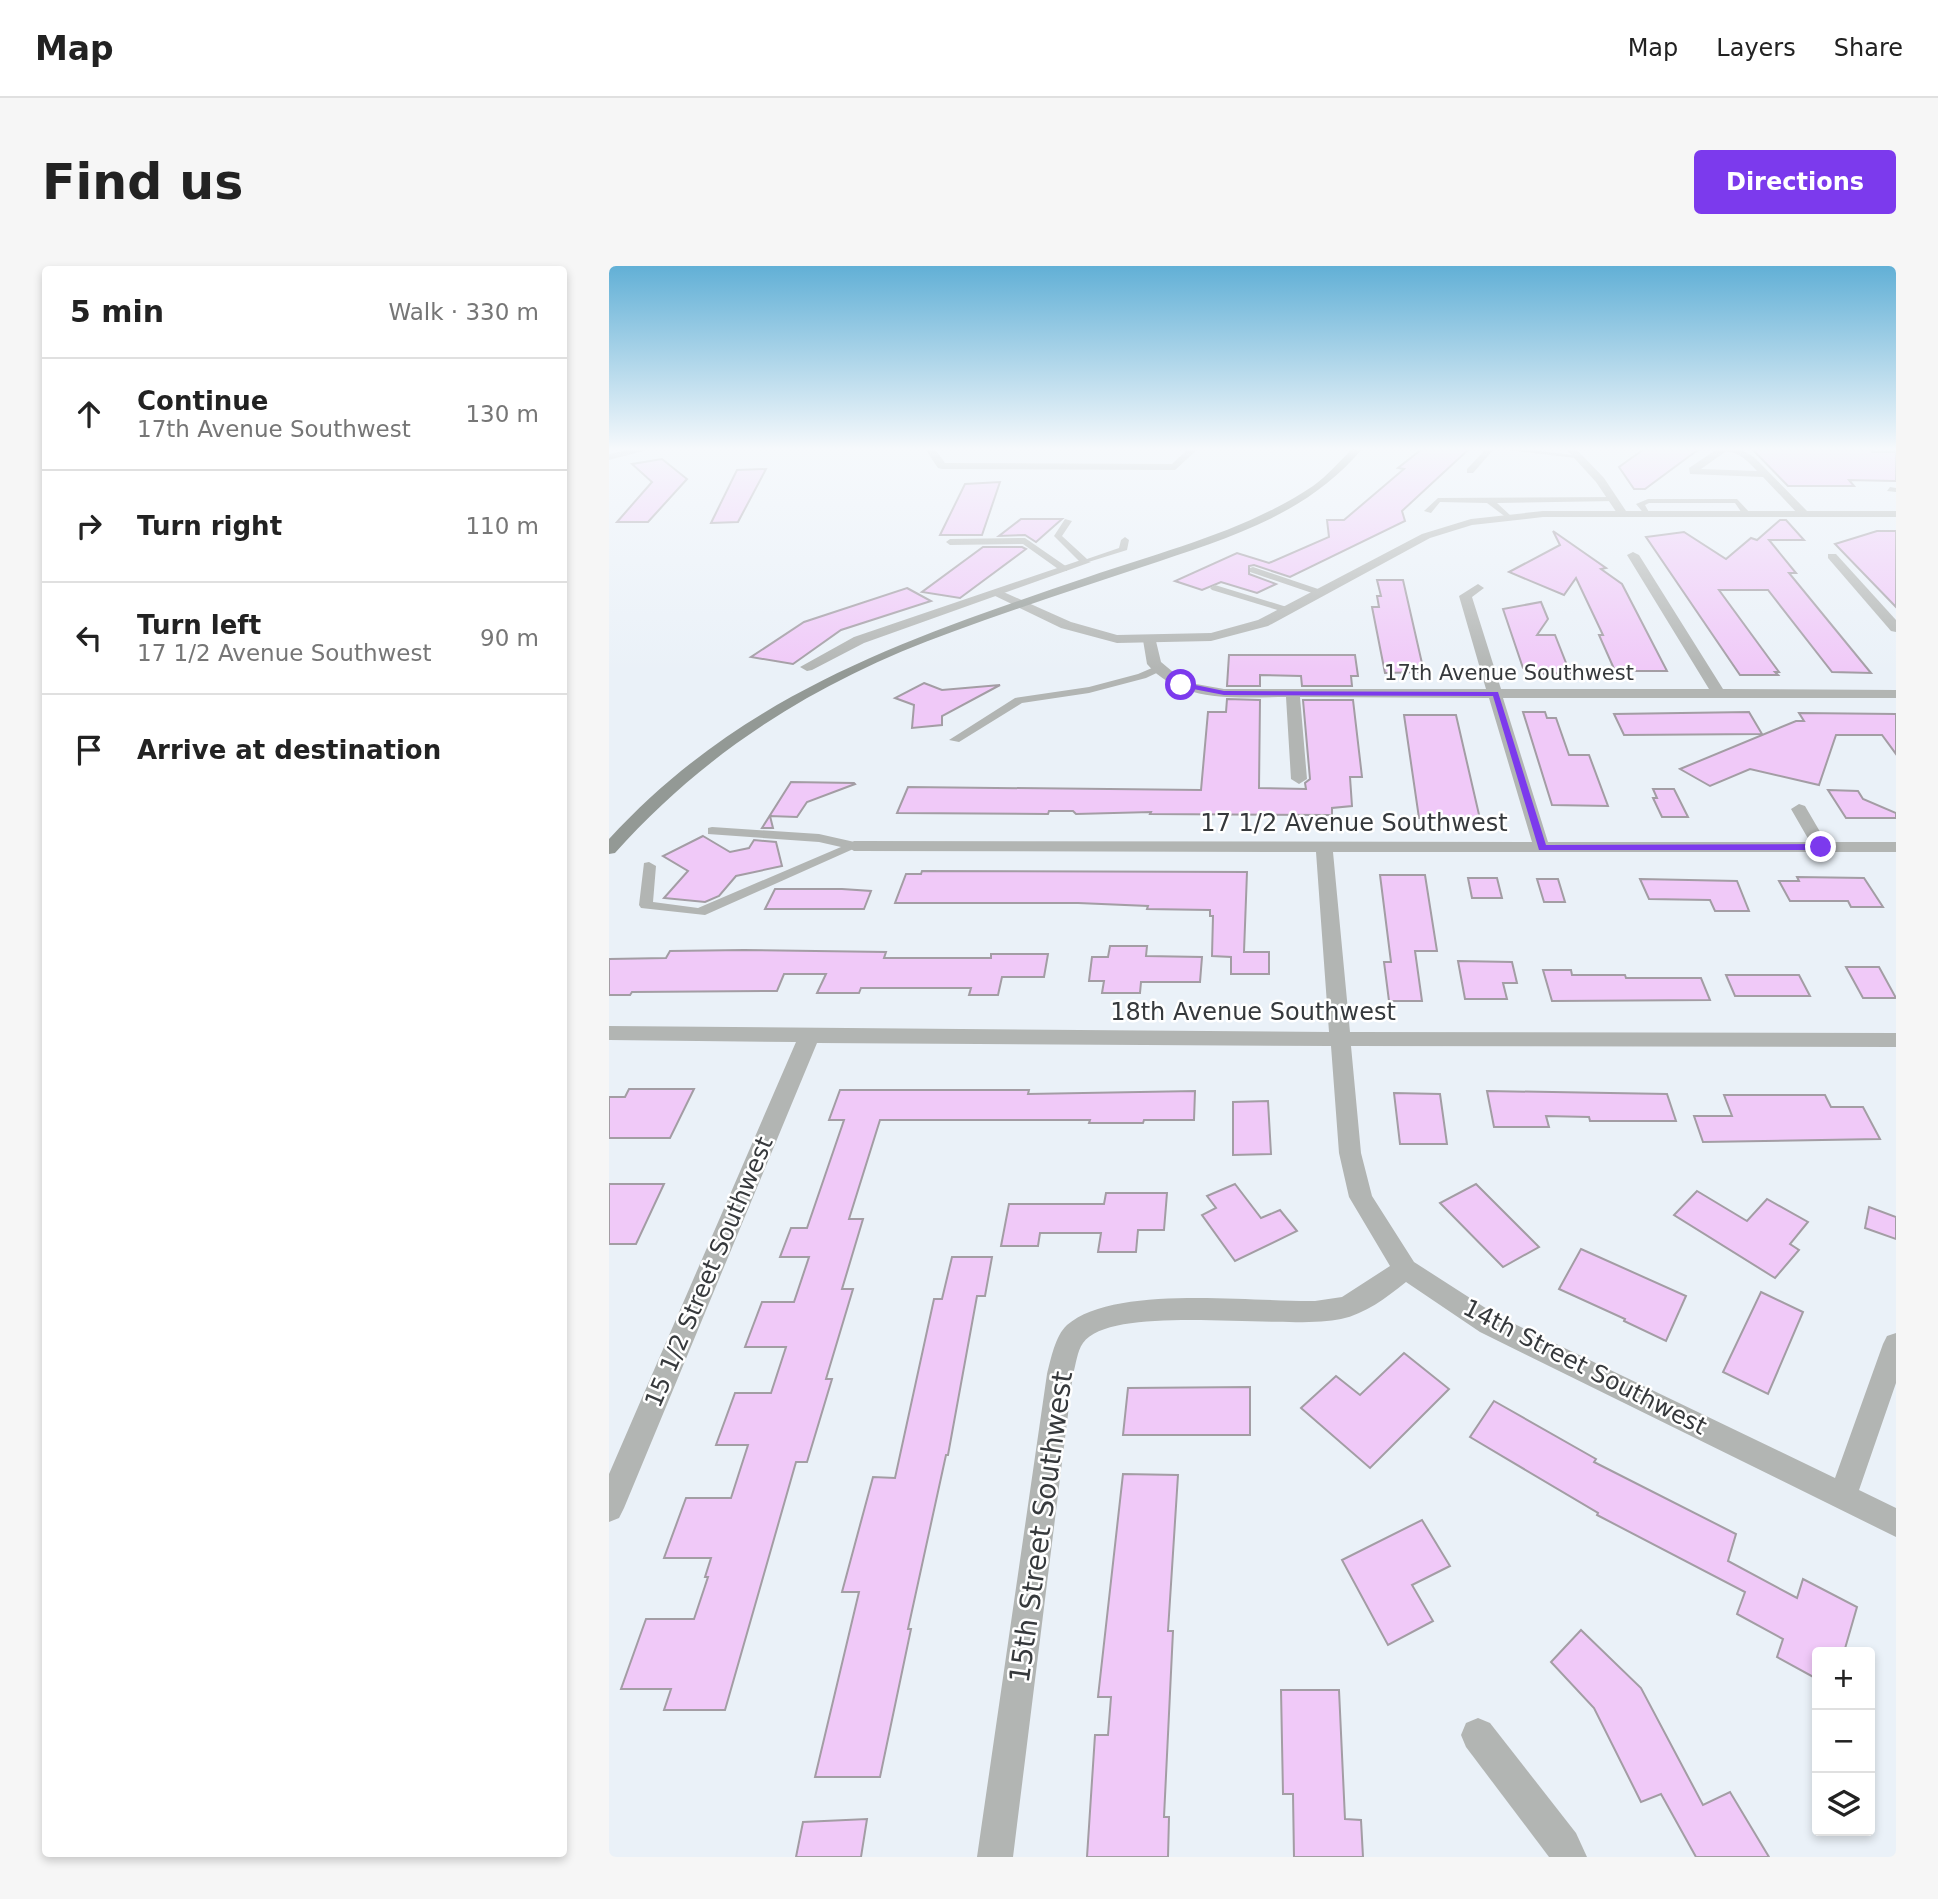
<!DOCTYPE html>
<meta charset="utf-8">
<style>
body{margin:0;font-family:"DejaVu Sans",sans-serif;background:#f6f6f6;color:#222}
.controls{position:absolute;right:21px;bottom:21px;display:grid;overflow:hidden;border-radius:7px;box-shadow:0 4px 10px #0003}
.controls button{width:63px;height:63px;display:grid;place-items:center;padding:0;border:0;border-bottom:2px solid #e0e0e0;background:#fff;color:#222;font:35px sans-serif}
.stop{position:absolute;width:21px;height:21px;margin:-16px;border:5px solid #7c3aed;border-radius:50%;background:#fff}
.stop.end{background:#7c3aed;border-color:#fff;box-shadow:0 2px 7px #0008}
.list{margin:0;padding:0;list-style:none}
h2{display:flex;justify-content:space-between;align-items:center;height:91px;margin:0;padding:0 28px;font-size:30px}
h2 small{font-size:23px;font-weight:400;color:#767676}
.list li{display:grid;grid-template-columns:46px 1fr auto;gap:21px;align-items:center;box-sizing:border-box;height:112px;padding:0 28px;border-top:2px solid #e0e0e0}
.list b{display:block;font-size:26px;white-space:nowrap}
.list p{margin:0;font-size:23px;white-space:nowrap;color:#767676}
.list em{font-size:23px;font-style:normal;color:#767676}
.icon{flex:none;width:38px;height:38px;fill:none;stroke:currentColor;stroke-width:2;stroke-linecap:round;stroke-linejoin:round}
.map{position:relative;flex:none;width:1287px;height:1591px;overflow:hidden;border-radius:7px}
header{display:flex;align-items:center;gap:42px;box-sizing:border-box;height:98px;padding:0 35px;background:#fff;border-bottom:2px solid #e0e0e0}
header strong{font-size:33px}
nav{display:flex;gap:38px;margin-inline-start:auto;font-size:24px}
.intro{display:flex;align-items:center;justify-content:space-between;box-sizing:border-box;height:168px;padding:0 42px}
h1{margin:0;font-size:49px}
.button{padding:18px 32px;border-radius:7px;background:#7c3aed;color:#fff;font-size:24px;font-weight:700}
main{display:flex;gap:42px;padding:0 42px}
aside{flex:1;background:#fff;border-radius:7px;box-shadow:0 4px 10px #0003}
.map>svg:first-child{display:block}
.building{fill:#f0c9f8;stroke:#a39da4;stroke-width:2}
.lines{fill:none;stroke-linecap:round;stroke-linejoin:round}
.service{fill:#b2b5b3;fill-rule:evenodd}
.minor{fill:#b2b5b3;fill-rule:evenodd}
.tertiary{fill:#b2b5b3;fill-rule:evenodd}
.secondary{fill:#939995;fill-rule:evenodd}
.route{fill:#7c3aed}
.labels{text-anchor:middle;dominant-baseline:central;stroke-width:5;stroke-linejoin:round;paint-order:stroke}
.far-street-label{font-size:21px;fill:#36393c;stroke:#fff}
.street-label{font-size:24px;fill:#36393c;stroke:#fff}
.near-street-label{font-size:28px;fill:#36393c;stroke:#fff}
</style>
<header>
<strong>Map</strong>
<nav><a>Map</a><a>Layers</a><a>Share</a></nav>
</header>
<div class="intro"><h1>Find us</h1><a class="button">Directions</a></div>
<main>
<aside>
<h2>5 min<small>Walk · 330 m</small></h2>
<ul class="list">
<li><svg class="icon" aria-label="ahead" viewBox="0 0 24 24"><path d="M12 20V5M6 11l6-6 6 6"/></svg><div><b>Continue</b><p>17th Avenue Southwest</p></div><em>130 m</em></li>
<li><svg class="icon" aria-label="right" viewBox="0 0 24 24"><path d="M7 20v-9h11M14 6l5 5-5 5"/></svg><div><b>Turn right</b></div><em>110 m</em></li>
<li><svg class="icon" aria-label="left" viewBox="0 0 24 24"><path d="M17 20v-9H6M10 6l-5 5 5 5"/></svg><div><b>Turn left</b><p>17 1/2 Avenue Southwest</p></div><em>90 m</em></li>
<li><svg class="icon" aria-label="arrive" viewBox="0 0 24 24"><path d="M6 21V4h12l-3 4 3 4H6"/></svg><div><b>Arrive at destination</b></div></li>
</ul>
</aside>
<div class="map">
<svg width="1287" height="1591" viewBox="0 0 1287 1591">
<rect width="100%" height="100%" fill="#eaf1f8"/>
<g class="building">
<polygon points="813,183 860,183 793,245 796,255 681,311 645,299 640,300 640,308 667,318 648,327 612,316 593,324 566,315 628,287 660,297 720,271 718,254 735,254 795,203 789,202"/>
<polygon points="1035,183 1090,183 1036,223 1025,223 1010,201"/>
<polygon points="1143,183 1263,183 1263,186 1287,186 1287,215 1240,214 1245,220 1179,220"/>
<polygon points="53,193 78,213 39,256 8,256 43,216 23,198"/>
<polygon points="157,203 129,256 102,257 128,204"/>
<polygon points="391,216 373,269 331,269 356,218"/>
<polygon points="412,253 453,253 427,276 416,269 390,270"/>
<polygon points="1171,254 1177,254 1195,274 1160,274 1187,307 1180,307 1262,407 1223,406 1159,324 1110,324 1170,406 1166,406 1169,409 1131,409 1037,271 1075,266 1117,293 1142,272 1148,274"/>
<polygon points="944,265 997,302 992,303 1013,318 1058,405 1006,405 990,369 994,369 967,312 955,329 900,306 951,279"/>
<polygon points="1268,265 1287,265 1287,341 1226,278"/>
<polygon points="374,281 413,281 417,283 351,332 313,326"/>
<polygon points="768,314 794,314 815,406 776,407 763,341 770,341 768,330 772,330"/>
<polygon points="298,322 322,335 232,364 184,398 142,391 195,356"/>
<polygon points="932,336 939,353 928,369 946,369 961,407 920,408 918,402 914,402 894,343"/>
<polygon points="620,389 746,389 749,410 742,410 743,420 693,420 692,410 651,409 651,420 618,420"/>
<polygon points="315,417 333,424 391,419 333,450 333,459 303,462 305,439 286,432"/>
<polygon points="618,433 651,434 650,522 697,523 696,517 701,513 694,434 744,434 753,511 741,511 743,540 723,542 723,549 541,548 542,546 467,548 464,545 440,545 439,548 288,547 299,521 592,524 599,446 617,446"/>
<polygon points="914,446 936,446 938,452 947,452 960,489 980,489 999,540 943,539"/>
<polygon points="1140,446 1153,468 1015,469 1005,448"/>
<polygon points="1190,447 1287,448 1287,488 1273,469 1227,469 1210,519 1141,503 1101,520 1071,503 1187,455 1195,455"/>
<polygon points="795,449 847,449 871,553 810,552"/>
<polygon points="182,516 245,517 246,518 198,536 188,551 161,550 164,562 153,562"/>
<polygon points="1044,523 1065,523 1079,551 1053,551 1044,532 1048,532"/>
<polygon points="1219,524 1249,525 1254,533 1287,547 1287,552 1237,552"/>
<polygon points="94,570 121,586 140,582 145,574 167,576 173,600 127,610 110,630 96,636 55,632 79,605 54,590"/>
<polygon points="313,605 638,606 635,686 660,686 660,708 622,708 622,691 603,690 604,650 601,650 601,644 538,643 539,640 469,637 286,637 297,608 312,608"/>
<polygon points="771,609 816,609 828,685 806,685 813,735 780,735 775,696 782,696"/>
<polygon points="1188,611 1255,612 1274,641 1242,641 1239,635 1181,635 1170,615 1190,615"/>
<polygon points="859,612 888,612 893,632 863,632"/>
<polygon points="928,613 949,613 956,636 935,636"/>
<polygon points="1031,613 1128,615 1140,645 1106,645 1101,634 1040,633"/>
<polygon points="166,623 233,623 262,625 255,643 156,643"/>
<polygon points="501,680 538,680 537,690 593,691 591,716 532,716 531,727 493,727 495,715 480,715 483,691 499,691"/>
<polygon points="135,684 277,686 275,692 382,692 382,688 439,688 435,711 393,711 389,729 360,729 362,722 252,722 250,727 208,727 217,708 175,708 168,725 23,726 21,729 0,729 0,693 57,692 61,685"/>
<polygon points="849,695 903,696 908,717 894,717 898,733 856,733"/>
<polygon points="1237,701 1270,701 1287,732 1254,732"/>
<polygon points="934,704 962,704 963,709 1016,709 1017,712 1092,712 1101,734 943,735"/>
<polygon points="1117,709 1190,709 1201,730 1126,730"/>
<polygon points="20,823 85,823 61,872 0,872 0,831 16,831"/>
<polygon points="231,824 420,824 419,828 586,825 585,854 535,854 534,857 480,857 481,854 271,854 240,953 254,953 233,1023 244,1023 217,1113 223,1113 198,1196 187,1196 116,1444 55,1444 62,1423 12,1423 37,1353 85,1353 99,1311 96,1311 102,1292 55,1292 77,1232 122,1232 139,1179 107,1179 126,1127 162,1127 177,1081 136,1081 153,1036 185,1036 200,991 171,991 182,962 198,962 235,854 220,854"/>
<polygon points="878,825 1058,828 1067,855 981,855 980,851 937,850 940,861 885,861"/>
<polygon points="785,827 831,828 838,878 791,878"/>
<polygon points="1115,829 1216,829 1222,841 1254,841 1271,873 1094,876 1085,850 1123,850"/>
<polygon points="659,835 662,888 624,889 624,836"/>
<polygon points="0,918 55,918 27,978 0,978"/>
<polygon points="626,918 652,952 671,944 688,965 626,995 593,949 607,942 598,930"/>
<polygon points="867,918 930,981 894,1001 831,937"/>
<polygon points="1088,925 1138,955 1158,933 1199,956 1181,978 1190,984 1166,1012 1065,949"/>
<polygon points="497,927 558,927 555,964 529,964 527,986 489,986 492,967 431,967 429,980 392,980 400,938 495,938"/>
<polygon points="1260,941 1287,951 1287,973 1256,962"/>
<polygon points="972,983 1077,1030 1057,1075 1015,1055 1016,1053 950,1023"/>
<polygon points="343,991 383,991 376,1030 368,1030 339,1189 337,1189 299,1363 302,1363 271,1511 206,1511 250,1326 233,1326 264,1211 286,1212 325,1033 333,1033"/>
<polygon points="1152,1026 1194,1046 1159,1128 1114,1106"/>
<polygon points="795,1087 840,1123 761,1202 692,1142 727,1110 751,1129"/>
<polygon points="641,1121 641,1169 514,1169 519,1122"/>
<polygon points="885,1135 987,1193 985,1196 1127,1268 1119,1295 1188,1332 1194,1313 1248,1341 1235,1386 1208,1386 1208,1413 1168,1391 1174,1373 1128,1348 1136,1326 988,1249 989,1247 861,1171"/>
<polygon points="514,1208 569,1209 559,1365 564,1365 555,1551 560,1551 559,1591 478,1591 486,1469 499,1469 502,1431 489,1431"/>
<polygon points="813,1254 841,1300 803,1319 824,1355 779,1379 733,1294"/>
<polygon points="972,1364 1032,1422 1094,1539 1121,1526 1160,1591 1087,1591 1052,1528 1032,1536 985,1442 942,1396"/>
<polygon points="672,1424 730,1424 736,1553 752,1554 754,1591 685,1591 684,1528 674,1528"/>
<polygon points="258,1553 252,1591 187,1591 194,1556"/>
</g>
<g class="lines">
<g class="service">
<polygon points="877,183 885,183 864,207 858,207 858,203"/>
<polygon points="890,183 916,183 971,190 967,192"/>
<polygon points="1281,221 1287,222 1287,226 1278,225"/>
<polygon points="1003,231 1006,235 888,237 902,250 898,252 878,237 831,236 822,247 815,245 829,232"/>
<polygon points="1039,233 1128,233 1142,248 1135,250 1126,237 1040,237 1036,239 1041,248 1037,250 1027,238"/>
<polygon points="456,253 463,255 453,270 478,293 510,282 512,274 516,271 520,274 518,284 473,298 445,270"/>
<polygon points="416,272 458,301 458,305 452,305 414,278 341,279 337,276 341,273"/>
<polygon points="644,301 715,325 717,327 709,329 641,306 641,302"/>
<polygon points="606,319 681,342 683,344 675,346 603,324 601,322"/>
<polygon points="550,399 555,402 554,404 537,412 480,427 413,437 350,476 340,474 406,432 480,421 529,408"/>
<polygon points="103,561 210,568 250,577 251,580 96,649 32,642 30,639 35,597 40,596 47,600 44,636 89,642 232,581 210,576 99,568 99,562"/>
</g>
<g class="minor">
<polygon points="24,183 42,183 0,194 0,188"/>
<polygon points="316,183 326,183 336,197 563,198 579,183 589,183 566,204 333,203 329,202"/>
<polygon points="957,183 967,183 995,212 1019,248 1018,250 1010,250 987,216"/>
<path d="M1108,183H1131L1145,191L1199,246V250H1191L1154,211L1081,208L1080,202ZM1116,186C1128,184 1140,196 1148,205L1092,203Z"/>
<path d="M1024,286L1030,289L1114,423L1287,424V432H894L939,576H1201L1182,543L1190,538L1196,540L1217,576H1287V586H724L741,766L1287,767V781L742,780L752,887L763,930L805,996L889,1050L1226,1212L1274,1078L1278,1070L1287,1067V1117L1250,1224L1287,1242V1271L871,1066L797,1016C777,1032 756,1048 732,1053C677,1065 504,1036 474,1077C468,1085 467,1099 464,1108L404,1591H368L438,1108C442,1093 446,1070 458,1059C505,1018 644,1036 706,1035L733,1031L781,1000L740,931L730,887L722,780L208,777L15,1242L10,1252L0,1256V1208L187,776L0,774V760L720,766L707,586L245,585L237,580L245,575L923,576L880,432L691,431L698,513L690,518L682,513L677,431C629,431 572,438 538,398L534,374L541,370L546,371L552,396L576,416L615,423H877L850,330L869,318L875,322L863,331L892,423H1100L1018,289Z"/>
<polygon points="1219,288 1227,288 1287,354 1287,366 1282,365 1219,292"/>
<polygon points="472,294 482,296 255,377 203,404 198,405 191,401 245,371"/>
<polygon points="869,1452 881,1457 967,1567 978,1591 940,1591 857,1481 852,1469 857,1457"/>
</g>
<polygon class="tertiary" points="934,245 1287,245 1287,251 934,251 863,259 821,272 659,360 602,375 508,377 452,362 380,327 390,324 462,356 508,369 602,367 649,354 813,268 862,253"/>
<path class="secondary" d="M743,183H753C695,252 614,273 533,301C469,322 406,343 343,366C212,413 99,483 6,587L0,588V573C134,427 297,373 479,311C555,285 637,265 704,220C718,210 731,195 743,183Z"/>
</g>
<linearGradient id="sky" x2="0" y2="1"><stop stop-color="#62b0d6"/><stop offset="0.45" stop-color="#f6f9fc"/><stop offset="1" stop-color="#f6f9fc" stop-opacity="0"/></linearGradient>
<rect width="1287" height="406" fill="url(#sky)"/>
<polygon class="route" points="572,416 615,425 889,426 937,579 1212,578 1217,581 1212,584 930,584 884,430 615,429 569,420"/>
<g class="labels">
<g class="far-street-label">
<text x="900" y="407">17th Avenue Southwest</text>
</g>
<g class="street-label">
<text x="745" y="557">17 1/2 Avenue Southwest</text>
<text x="644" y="746">18th Avenue Southwest</text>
<text transform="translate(100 1006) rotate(-67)">15 1/2 Street Southwest</text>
<text transform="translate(976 1101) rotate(27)">14th Street Southwest</text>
</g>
<g class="near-street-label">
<text transform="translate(432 1261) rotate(-82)">15th Street Southwest</text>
</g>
</g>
</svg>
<div class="controls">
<button>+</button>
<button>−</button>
<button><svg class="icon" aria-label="layers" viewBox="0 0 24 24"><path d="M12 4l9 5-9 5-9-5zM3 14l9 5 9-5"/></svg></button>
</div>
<div class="stop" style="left:572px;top:419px"></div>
<div class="stop end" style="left:1212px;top:581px"></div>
</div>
</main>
